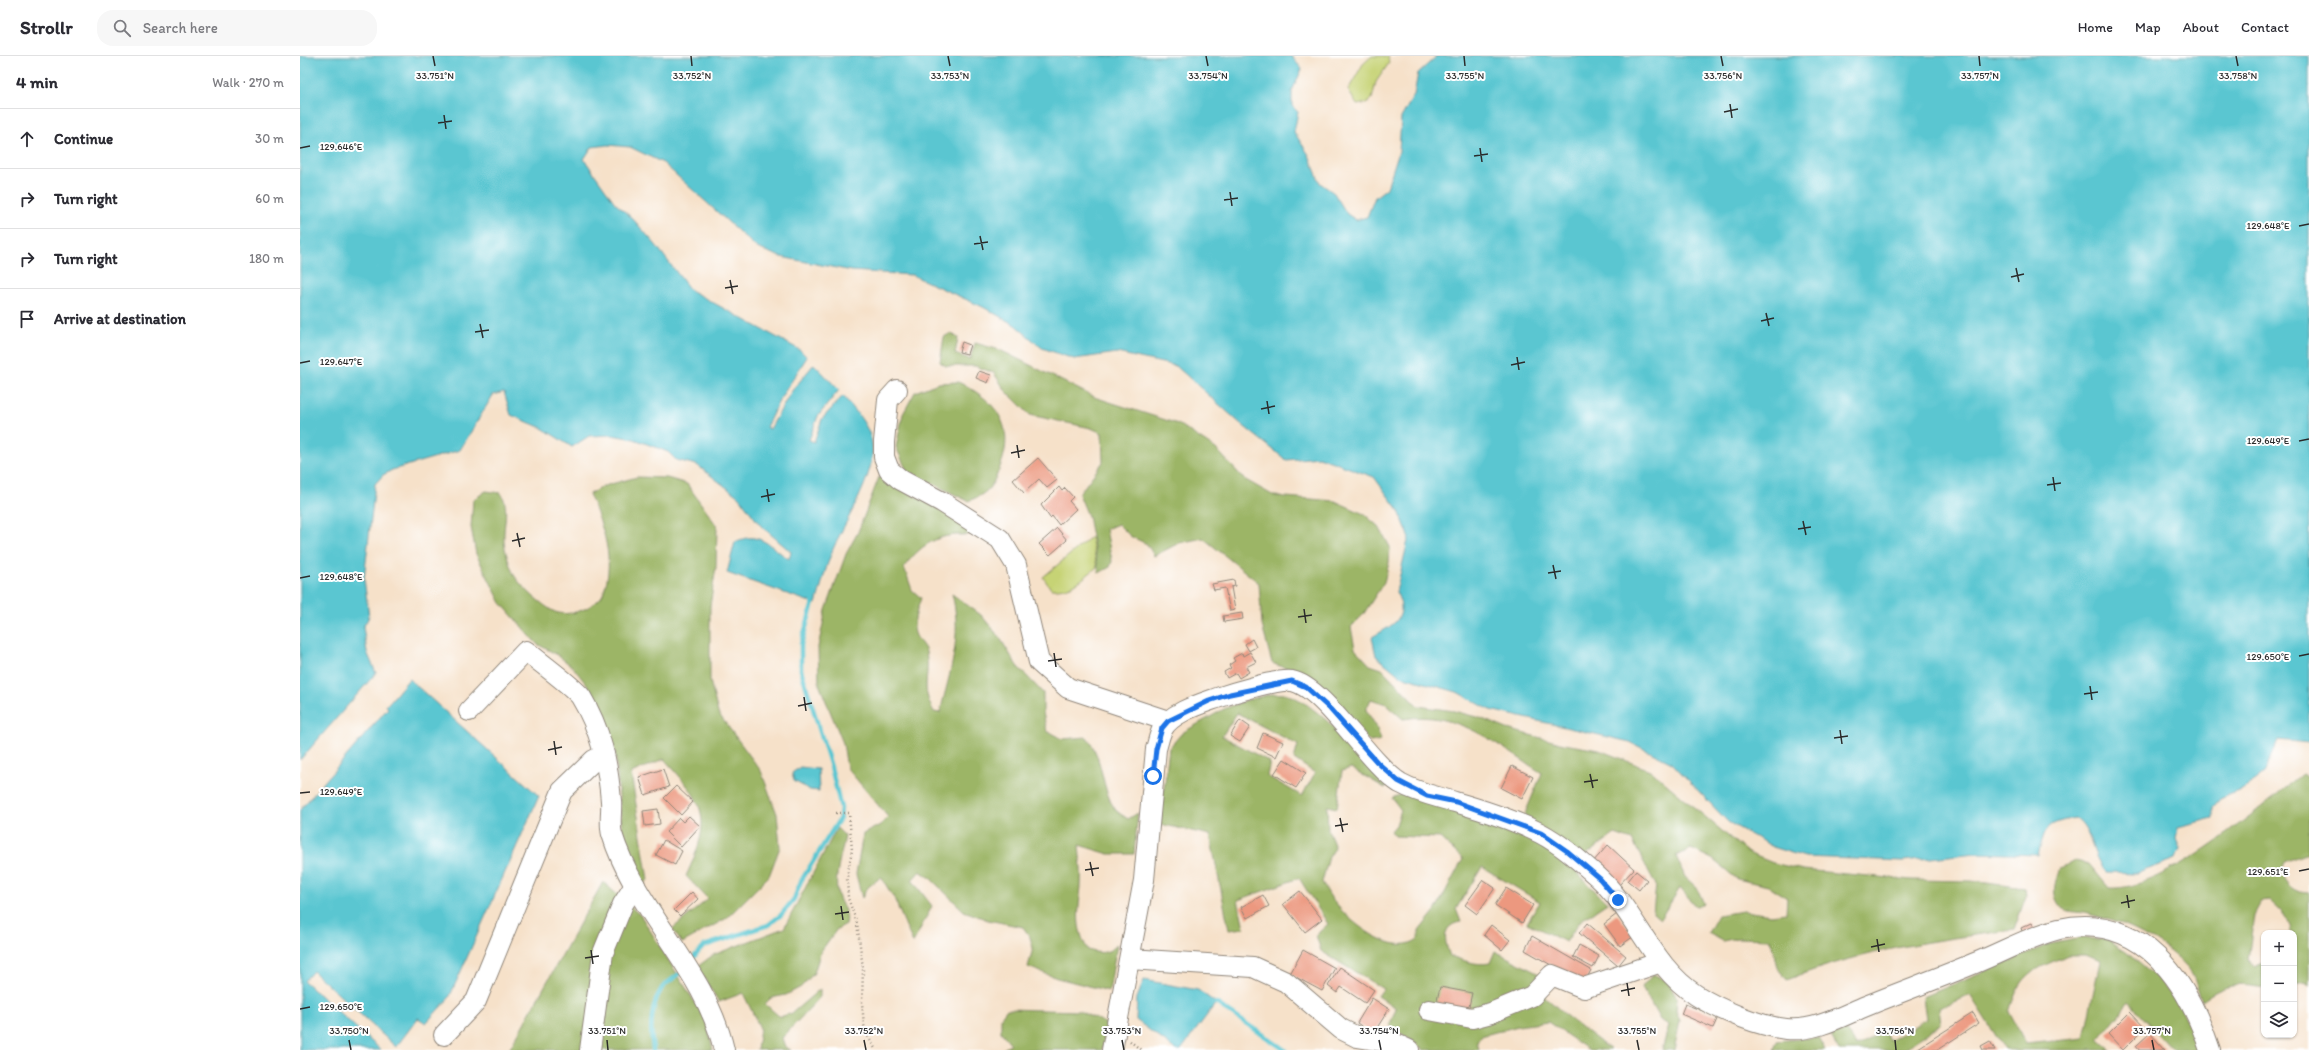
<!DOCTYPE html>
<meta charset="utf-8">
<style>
body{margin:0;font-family:Itim,sans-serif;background:#f7f7f7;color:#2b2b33}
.controls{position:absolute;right:12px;bottom:12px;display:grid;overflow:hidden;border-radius:8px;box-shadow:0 1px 3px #0004}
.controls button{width:36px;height:36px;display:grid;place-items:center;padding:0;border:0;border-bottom:1px solid #e1e1e2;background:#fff;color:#2b2b33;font:20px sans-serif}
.stop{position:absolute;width:12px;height:12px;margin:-9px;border:3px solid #1a73e8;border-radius:50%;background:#fff}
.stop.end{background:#1a73e8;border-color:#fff;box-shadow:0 1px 4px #0008}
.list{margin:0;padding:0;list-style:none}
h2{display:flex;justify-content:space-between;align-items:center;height:52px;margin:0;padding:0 16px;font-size:17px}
h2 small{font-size:13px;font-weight:400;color:#7c7c81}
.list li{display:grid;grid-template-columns:26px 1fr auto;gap:12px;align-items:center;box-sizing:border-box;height:60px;padding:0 16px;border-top:1px solid #e1e1e2}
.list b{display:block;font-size:15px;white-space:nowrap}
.list em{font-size:13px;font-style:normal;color:#7c7c81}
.icon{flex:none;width:22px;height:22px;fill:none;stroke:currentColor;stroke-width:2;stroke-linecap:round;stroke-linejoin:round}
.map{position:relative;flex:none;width:2009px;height:994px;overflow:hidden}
header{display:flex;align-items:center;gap:24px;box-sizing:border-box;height:56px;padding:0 20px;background:#fff;border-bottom:1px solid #e1e1e2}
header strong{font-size:19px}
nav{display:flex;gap:22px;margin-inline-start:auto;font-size:14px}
.search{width:280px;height:36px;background:#f7f7f7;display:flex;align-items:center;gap:10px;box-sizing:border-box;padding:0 14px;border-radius:16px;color:#7c7c81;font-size:15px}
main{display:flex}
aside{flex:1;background:#fff}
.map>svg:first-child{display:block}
.green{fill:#c6d375;stroke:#787f50}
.forest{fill:#9cb566;stroke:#647048;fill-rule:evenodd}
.water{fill:#5ac6d1;stroke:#42787e}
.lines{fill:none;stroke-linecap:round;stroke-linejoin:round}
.stream{stroke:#5ac6d1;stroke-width:4.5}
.building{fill:#ec987f}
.minor-casing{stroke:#90867a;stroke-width:22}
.path{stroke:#90867a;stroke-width:2.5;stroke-dasharray:1 3;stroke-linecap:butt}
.minor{stroke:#fff;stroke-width:20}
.route{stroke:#1a73e8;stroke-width:5}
.ticks{fill:none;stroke:#2b2b2b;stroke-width:1.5}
.ticks-label{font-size:10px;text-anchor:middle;fill:#2b2b2b;stroke:#fff;stroke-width:4;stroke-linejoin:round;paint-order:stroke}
</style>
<header>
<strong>Strollr</strong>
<div class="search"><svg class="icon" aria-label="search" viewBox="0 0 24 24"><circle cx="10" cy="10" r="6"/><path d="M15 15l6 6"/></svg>Search here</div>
<nav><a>Home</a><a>Map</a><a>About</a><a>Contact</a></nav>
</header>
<main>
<aside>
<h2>4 min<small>Walk · 270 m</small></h2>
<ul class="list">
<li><svg class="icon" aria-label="ahead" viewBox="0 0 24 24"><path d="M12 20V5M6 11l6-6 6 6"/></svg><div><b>Continue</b></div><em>30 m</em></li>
<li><svg class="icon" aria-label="right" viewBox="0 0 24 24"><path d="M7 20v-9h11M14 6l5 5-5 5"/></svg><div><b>Turn right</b></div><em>60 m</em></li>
<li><svg class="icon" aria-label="right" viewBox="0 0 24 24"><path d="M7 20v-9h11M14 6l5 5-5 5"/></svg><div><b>Turn right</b></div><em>180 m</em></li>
<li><svg class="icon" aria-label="arrive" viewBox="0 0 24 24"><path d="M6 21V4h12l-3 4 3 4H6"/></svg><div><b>Arrive at destination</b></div></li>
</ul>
</aside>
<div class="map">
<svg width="2009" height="994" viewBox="0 0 2009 994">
<rect width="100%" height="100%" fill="#fff"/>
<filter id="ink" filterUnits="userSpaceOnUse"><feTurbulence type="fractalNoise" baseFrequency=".025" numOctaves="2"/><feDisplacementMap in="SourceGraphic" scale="8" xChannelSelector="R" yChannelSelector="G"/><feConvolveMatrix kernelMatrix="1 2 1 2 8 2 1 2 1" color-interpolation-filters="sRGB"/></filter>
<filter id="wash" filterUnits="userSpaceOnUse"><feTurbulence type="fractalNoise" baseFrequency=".012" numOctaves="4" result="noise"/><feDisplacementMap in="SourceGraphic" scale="16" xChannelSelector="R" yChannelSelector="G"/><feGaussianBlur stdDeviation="0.9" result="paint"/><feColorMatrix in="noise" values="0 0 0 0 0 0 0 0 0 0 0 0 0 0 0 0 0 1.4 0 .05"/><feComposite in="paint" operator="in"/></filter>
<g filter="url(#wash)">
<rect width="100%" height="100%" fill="#f6e1c9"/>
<g class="green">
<polygon points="1072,0 1088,0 1089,7 1076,26 1072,43 1068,47 1057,49 1048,34 1063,8"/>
<path d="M791,481L797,511C781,524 773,534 751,533L743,521Z"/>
</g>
<g class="forest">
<path d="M651,277L658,282L655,298L670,303L675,287L700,294L794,341L878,368L916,393L944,423L974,440L1035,445L1064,458L1079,471L1090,491L1089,507L1084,526L1063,559L1051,571L1055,593L1070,609L1082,613L1118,650L1154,655L1180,662L1207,673L1264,688L1299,694L1350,714L1448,797L1473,807L1503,814L1612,824L1671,825L1725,832L1726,840L1714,874C1639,883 1558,895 1487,924L1479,914L1470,883L1437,882L1423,885L1408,877L1418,859L1444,855L1471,859L1486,857L1487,842L1468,830L1437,823L1412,803L1391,793L1376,800L1385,821L1397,832L1404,848L1396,851L1380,832L1360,863L1353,857L1356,829L1332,784L1315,778L1283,801L1224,760L1242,717C1198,690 1158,653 1103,663L1086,648L1071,643L1066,654L1076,670L1081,684L1070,686C1050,665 1030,629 1004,617C994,613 983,612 972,607L962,569L959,527L903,482L879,487L854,500L847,488L830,480L818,468L806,473L812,505L810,511L799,517L788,460L779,438L803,406L802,377L791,372L730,359L705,334L694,317L675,310H646L640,306L644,281Z"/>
<path d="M658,326C695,343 717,370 700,411C692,431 689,437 668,445L607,415L596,391L603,358L615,336L638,327Z"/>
<path d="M337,421L367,422L387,428L417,470L416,511L410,550V625L418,657L461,715L477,758L480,791L469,820L427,862L382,887L372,873L408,843L386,820C413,762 406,748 364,703L331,717L348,824L342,829L329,801L322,774L315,695L301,658L290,633L273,611L256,598L237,588L201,547L176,498L171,471L173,444L186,435L201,437C210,452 203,468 204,484C204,493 210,511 214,519C220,530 244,551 255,556C265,560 281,556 290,550C294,547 301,543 303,538C316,502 303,471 289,438L304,430Z"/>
<path d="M579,421L682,476C672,479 665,479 655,479C631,481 617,494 604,511L612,534L621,542C618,551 614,562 614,572C615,584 624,588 626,596C631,622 619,629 634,656L640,657C650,615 663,581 652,538L681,559L700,582L717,610L743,637V657L747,675L762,683L787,681C804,703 801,734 815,753C818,757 824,760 828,763L838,757L834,798H809L779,789C780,802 782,817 781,830C779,855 774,870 788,894C801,898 807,898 817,889L809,935L757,922L728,911L733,892L730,881L723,871L688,864L664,855L629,821L620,815L612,824L632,850L613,887L594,842L581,821L567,832L562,842L556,818L563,778L580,769L588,761L547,712L543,687L519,628L518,591L526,554L546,498L558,476Z"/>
<path d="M972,638C977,638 983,637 988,639C1016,646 1066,705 1088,727L1085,732L1051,712L1042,715L1037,752L1027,750L1028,773L1035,792L1029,801L1022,826C1026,833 1030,841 1035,847C1051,867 1095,903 1119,882V875L1135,855L1163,803L1140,782L1095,780L1091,775L1096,769L1101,754L1092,742L1102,738C1157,755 1215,770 1263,805C1279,817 1293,833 1307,847L1280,865L1266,886L1227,867L1240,846L1182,811L1156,853L1161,866C1141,869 1144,885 1150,900C1163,904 1176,910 1190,907L1195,895L1239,918L1233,930L1270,963L1311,994H1289L1248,966L1218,970L1181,980L1177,986L1179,994H1124L1090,969L1096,952L1078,940L1083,933L1021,895L1016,879L1028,868L999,822L938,844L944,872L929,874L910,779L860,768L869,692L882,677L924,653L947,644ZM937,657L998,689L994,703L1015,717L1002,740L967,720L970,706L922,680Z"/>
<path d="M2002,718L2009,722V797L1984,806L1980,816C1987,829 1993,837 2009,837V930L2005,927L1994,929V877H1991C1990,862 1980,854 1970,845L1961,846L1954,859L1948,904L1956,910L1964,907V932C1935,927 1926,928 1902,944C1898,935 1895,921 1889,914C1863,884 1825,867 1788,858C1777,855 1765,858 1758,847C1751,835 1756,824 1760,812L1775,805L1789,808L1809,832C1864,836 1959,752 2002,718Z"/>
<path d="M537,772L545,780C542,797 533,821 538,839C541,850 549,856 546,868L537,873L521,895L514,917L501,931L486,939L471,942L465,948L480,961L492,957L520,933V941L482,982L485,991L491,994H457L460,972L443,937L419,946L397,911L413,899L484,872Z"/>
<polygon points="303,826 341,860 406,964 413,994 209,994"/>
<path d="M1782,882L1807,884L1826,896L1860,925L1881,952L1901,994H1873L1829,946L1799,983L1811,994H1705L1670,939L1639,952L1641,968L1602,994H1539L1531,980L1545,974L1557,990L1583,975L1590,985L1626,963L1623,941L1750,888ZM1768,899H1786L1800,905L1784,982L1726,988L1709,956C1721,917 1731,915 1768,899Z"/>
<polygon points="1353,918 1367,925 1377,942 1376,955 1380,965 1374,994 1362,994 1369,969 1360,964 1342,931"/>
<polygon points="707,953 779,955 807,968 802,994 702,994 711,988 701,976 701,961"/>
<polygon points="1518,981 1525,994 1474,994 1477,985"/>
</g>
<g class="water">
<path d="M0,0H991L1002,13L992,35V50L998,56L994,76L1009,99L1020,127L1034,137L1047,158L1056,164L1067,161L1075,141L1087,132L1099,95L1101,62L1114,39L1118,17L1137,0H2009V687L1978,684L1964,717L1942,734L1921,742L1913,751V762L1878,771L1876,783L1880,793L1876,803L1838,817L1806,816C1789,797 1794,776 1775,762C1745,768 1746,770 1738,799L1676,797L1603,805L1505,801L1475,792L1428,766L1372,707L1330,686L1190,654L1157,636L1100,620L1076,600L1072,581C1093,569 1110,562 1096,536L1109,480L1099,455L1074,421L1019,401L986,404L941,368L876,310L817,297L774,303L742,292L715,269L683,251L612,219L552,215L481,201L457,192L363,107L330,91L308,89L292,91L284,103L315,147L332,162L355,188L390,234L500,294L507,301L480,343L466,371L470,373L491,336L514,308L539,334L518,360L509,384L514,386L522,363L543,340C554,353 569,369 572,387C577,420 543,467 531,498C525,514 521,531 516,548L427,517L435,486C459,474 469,490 489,503L491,496L460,469L439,441L397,409L376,404L368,396L334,383L312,379L289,380L272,391L242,372L211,359L204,336L193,339L160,394L92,414L83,419L75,428L64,523L69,561L63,571L67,596L76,617L0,704Z"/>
<polygon points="109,623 239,740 149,942 126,967 118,962 96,991 13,915 4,925 81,994 0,994 0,754 88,652 86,650"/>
<polygon points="500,711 518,713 519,735 510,734 494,725 492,717"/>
<polygon points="844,924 898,934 916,947 881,994 876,994 836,964 837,942"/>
</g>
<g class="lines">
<g class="stream">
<polyline points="392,903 404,890 468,869 481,859 494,843 501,825 540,762 541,752 531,711 501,614 501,588 513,547"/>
<polyline points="916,947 985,994"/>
<path d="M353,994C350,974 350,950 362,932C366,927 374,922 379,918"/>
</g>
</g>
<g id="blocks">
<g class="building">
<polygon points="662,286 670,289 667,298 659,296"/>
<polygon points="679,315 691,319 688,327 676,322"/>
<polygon points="738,402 757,424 747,432 739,423 724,437 713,424"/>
<polygon points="759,431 762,435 765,432 773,441 769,445 776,453 759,469 752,460 750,462 741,449"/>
<polygon points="757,472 767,484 750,499 739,488"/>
<polygon points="934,524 935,530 931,531 935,554 930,555 925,532 914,534 912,528"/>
<polygon points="942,557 943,563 924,566 923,560"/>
<polygon points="952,583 956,591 949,595 945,588"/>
<polygon points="950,596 956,606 946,611 949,616 939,622 936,617 927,622 924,616 931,612 929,609 935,605 933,602 942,597 943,600"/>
<polygon points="940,664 950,671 940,686 930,680"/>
<polygon points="963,677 983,686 976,701 957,692"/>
<polygon points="984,703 1006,717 996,732 974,718"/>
<polygon points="1212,710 1233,721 1222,743 1201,732"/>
<polygon points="363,713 369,731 345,739 339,721"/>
<polygon points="376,730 393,746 381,759 364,742"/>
<polygon points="358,753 360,768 345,770 343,755"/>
<polygon points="389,760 400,770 381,791 366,776 379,762 383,766"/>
<polygon points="364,784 382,795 375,809 356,799"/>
<polygon points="1308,789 1334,813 1318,830 1292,807"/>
<polygon points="1336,815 1347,824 1339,834 1328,825"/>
<polygon points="1183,824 1195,832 1177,858 1165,849"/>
<polygon points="1206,832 1233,849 1222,867 1195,849"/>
<polygon points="1000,835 1022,863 1005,876 983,848"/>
<polygon points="392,836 398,843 380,860 374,854"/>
<polygon points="963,839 969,850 947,862 941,851"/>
<polygon points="1317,858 1334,880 1320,890 1304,868"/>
<polygon points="1287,867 1326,900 1318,910 1279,877"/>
<polygon points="1732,867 1735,873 1723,878 1721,872"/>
<polygon points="1191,869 1210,884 1202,894 1184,879"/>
<polygon points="1232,880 1291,914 1284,928 1225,894"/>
<polygon points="1279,889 1299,900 1293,912 1273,901"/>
<polygon points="1003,894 1035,912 1022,935 990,918"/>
<polygon points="1040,911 1074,934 1065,947 1041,931 1037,937 1028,930"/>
<polygon points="1140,931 1172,937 1168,955 1136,949"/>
<polygon points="1072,942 1089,953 1073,978 1057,967"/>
<polygon points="1385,948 1418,961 1413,972 1381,958"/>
<polygon points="1830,956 1845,972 1823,994 1808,978"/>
<polygon points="1673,957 1679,967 1637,994 1615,994"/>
<polygon points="1850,977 1865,994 1839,994 1836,990"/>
<polygon points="1690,985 1695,994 1683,994 1681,990"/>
</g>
</g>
</g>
<g filter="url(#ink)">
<use href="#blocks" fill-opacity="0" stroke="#90867a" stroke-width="1"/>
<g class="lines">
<g class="minor-casing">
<g id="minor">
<polyline points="597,334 588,344 584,386 584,401 589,414 601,424 642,446 700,483 716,509 739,606 768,632 868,665"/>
<path d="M169,655L226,595C237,604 274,631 281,641C301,674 308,708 311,745C312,755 309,768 312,778C336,856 406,914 424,994"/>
<polyline points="830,903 953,911 986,926 1041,973 1057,981 1094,987 1109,994"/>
<polyline points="1129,954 1172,962 1191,957 1232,940 1252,919 1284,932 1361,906"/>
<polyline points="144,979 176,945 262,735 294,704 304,699"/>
<polyline points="290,994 303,897 323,848 335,829"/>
<path d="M812,994L844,824L856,693C858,687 859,680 862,674C870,657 900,648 917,642C932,637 977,623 992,625C1024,631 1069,708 1100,727C1118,737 1135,740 1155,746C1179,753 1218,766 1240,777C1261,788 1280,805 1297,820C1336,855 1351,910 1396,939C1419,954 1459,970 1486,973C1514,976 1542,960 1566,950C1603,935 1639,922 1675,907C1703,896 1730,880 1759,873C1842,855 1888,926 1910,994"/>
</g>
</g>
<g class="path">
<polyline points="536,757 549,757 552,794 547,821 548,842 557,867 563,912 562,947 564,969 567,979 576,994"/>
<polyline points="830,985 841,994"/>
</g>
<use href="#minor" class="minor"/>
</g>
</g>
<g class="lines" filter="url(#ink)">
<polyline class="route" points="853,720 856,693 862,672 868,665 909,645 930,638 992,625 1006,631 1030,653 1077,706 1098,725 1127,740 1156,746 1241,777 1267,795 1300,823 1318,844"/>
</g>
<path class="ticks" d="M133,0L135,10M391,0L392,10M648,0L650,10M906,0L908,10M1164,0L1165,10M1421,0L1423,10M1679,0L1680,10M1936,0L1938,10M1430,48L1432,62M1424,56L1438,53M144,59L146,73M138,67L152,65M0,92L10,90M1180,92L1182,106M1174,100L1188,98M930,136L932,150M924,144L938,142M1999,170L2009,168M680,180L683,194M674,188L688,186M1716,212L1719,226M1711,221L1724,218M430,224L433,238M425,232L438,230M1466,257L1469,270M1461,265L1474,262M180,268L183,282M175,276L189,274M1217,301L1219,314M0,307L10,305M1211,309L1225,306M967,345L969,358M961,353L975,350M1999,385L2009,383M717,389L719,402M711,397L725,394M1753,421L1755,435M1747,429L1761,427M467,433L469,446M461,441L475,438M1503,465L1506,479M1498,473L1511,471M217,477L220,491M212,485L225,482M1253,509L1256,523M1248,517L1261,515M0,522L10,520M1004,553L1006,567M998,561L1012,559M754,597L756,611M1999,600L2009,598M748,605L762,603M1790,630L1792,644M1784,638L1798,636M504,641L506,655M498,650L512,647M1540,674L1542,688M1534,682L1548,680M254,685L256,699M248,694L262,691M1290,718L1293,732M1284,726L1298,724M0,737L10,736M1040,762L1043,776M1035,770L1048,768M790,806L793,820M785,814L799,812M1999,815L2009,813M1827,839L1829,852M1821,847L1835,844M541,850L543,864M535,858L549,856M1577,883L1579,896M1571,891L1585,888M291,894L293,908M285,902L299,900M1327,927L1329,940M1321,935L1335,932M0,953L10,951M49,984L51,994M307,984L308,994M564,984L566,994M822,984L824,994M1079,984L1081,994M1337,984L1339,994M1595,984L1596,994M1852,984L1854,994"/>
<g class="ticks-label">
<text x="135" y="23">33.751°N</text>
<text x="392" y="23">33.752°N</text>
<text x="650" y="23">33.753°N</text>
<text x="908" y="23">33.754°N</text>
<text x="1165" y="23">33.755°N</text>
<text x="1423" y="23">33.756°N</text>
<text x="1680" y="23">33.757°N</text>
<text x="1938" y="23">33.758°N</text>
<text x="41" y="94">129.646°E</text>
<text x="1968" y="173">129.648°E</text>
<text x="41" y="309">129.647°E</text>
<text x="1968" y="388">129.649°E</text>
<text x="41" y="524">129.648°E</text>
<text x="1968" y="604">129.650°E</text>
<text x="41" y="739">129.649°E</text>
<text x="1968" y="819">129.651°E</text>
<text x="41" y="954">129.650°E</text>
<text x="49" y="978">33.750°N</text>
<text x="307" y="978">33.751°N</text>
<text x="564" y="978">33.752°N</text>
<text x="822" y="978">33.753°N</text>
<text x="1079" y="978">33.754°N</text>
<text x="1337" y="978">33.755°N</text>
<text x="1595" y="978">33.756°N</text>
<text x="1852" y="978">33.757°N</text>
</g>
</svg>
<div class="controls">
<button>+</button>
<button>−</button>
<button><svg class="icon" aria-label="layers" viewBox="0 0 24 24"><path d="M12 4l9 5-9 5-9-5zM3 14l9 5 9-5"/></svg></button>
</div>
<div class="stop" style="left:853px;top:720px"></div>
<div class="stop end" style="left:1318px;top:844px"></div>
</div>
</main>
